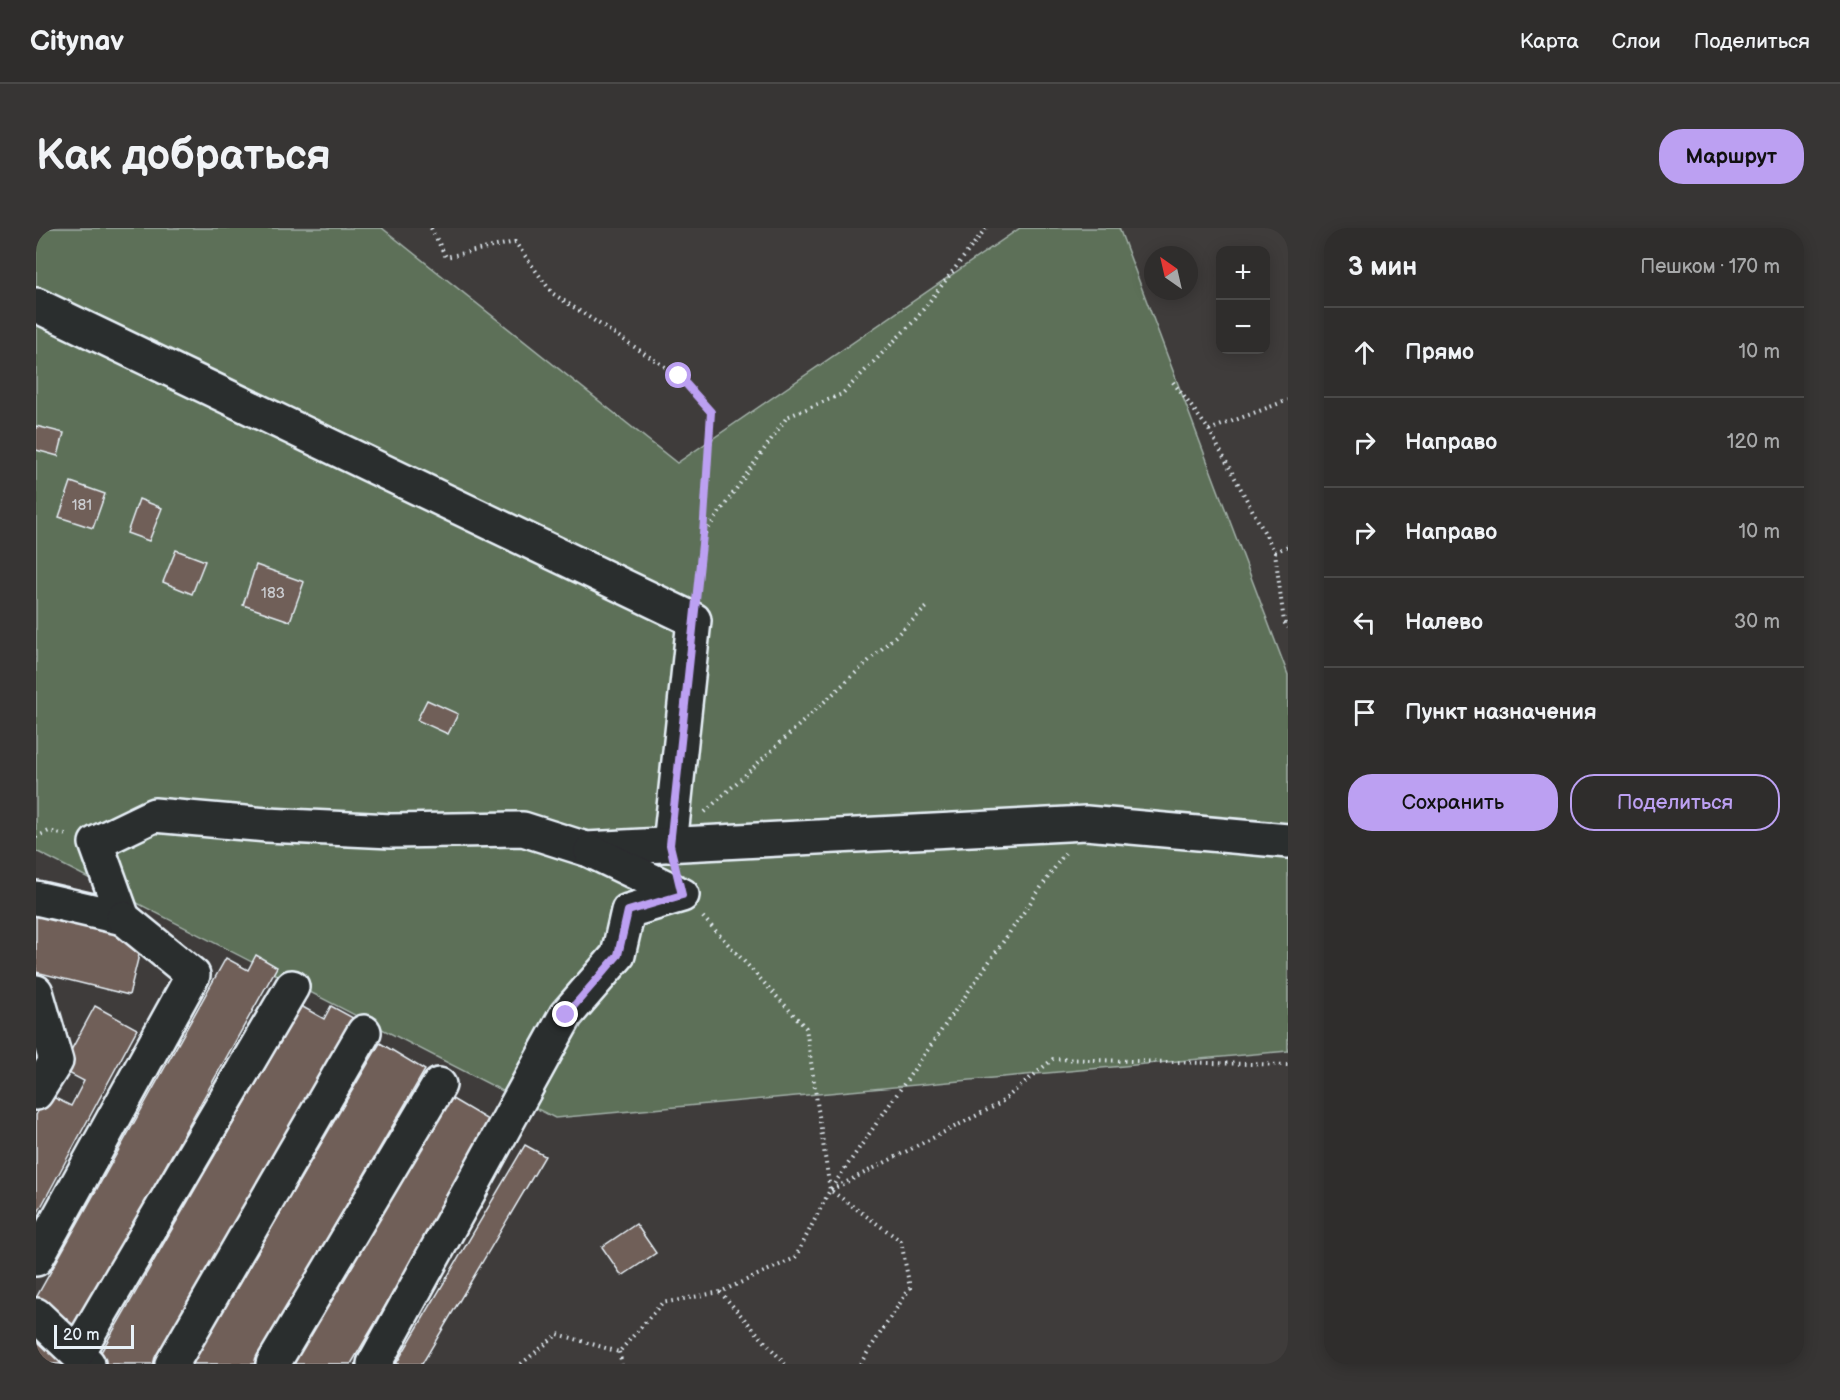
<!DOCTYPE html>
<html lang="ru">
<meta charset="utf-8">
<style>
body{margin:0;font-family:"Balsamiq Sans",sans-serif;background:#373534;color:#f1f3f6}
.controls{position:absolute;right:18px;top:18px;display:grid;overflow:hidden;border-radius:12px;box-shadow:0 3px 15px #0003}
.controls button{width:54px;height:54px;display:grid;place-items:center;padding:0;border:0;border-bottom:2px solid #4a4948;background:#2f2d2c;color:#f1f3f6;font:30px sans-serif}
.compass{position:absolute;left:1108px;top:18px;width:54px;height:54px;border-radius:50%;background:#2f2d2c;box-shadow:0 3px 15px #0003;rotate:326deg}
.scale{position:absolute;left:18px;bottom:15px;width:80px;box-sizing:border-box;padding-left:6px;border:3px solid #e8f1f8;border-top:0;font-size:16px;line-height:21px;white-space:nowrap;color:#e8f1f8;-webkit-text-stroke:4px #2a2d2e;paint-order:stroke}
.stop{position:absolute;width:18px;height:18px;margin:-14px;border:4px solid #bca0f2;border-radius:50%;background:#fff}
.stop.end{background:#bca0f2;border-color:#fff;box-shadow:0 2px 6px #0008}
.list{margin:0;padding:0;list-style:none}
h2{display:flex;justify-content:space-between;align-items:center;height:78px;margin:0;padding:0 24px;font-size:26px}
h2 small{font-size:20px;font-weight:400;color:#a7a8a9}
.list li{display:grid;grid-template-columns:39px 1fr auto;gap:18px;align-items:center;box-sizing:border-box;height:90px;padding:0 24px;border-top:2px solid #4a4948}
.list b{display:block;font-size:22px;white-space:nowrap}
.list em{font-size:20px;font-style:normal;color:#a7a8a9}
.actions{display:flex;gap:12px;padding:18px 24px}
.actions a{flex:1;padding:14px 0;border:2px solid #bca0f2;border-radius:24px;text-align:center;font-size:21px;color:#bca0f2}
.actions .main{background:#bca0f2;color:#111}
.icon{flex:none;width:33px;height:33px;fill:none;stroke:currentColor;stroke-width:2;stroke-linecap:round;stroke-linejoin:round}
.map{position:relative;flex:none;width:1252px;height:1136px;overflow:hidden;border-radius:24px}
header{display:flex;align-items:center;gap:36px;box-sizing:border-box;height:84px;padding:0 30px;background:#2f2d2c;border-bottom:2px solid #4a4948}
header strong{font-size:28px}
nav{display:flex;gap:33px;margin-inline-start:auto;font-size:21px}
.intro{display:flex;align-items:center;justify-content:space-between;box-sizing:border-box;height:144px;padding:0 36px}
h1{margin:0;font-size:42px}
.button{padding:15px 27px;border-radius:24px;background:#bca0f2;color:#111;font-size:21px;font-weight:700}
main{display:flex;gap:36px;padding:0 36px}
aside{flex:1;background:#2f2d2c;border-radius:24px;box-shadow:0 3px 15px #0003}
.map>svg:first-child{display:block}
.green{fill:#5d6f58;stroke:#a2b0a8;stroke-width:1.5}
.building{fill:#705f58;stroke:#e8f1f8;stroke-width:1.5}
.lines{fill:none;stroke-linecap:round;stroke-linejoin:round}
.minor-casing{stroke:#e8f1f8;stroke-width:38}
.path{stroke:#e8f1f8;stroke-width:4;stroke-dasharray:1.5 4.5;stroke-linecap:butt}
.minor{stroke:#2a2d2e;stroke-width:33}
.route{stroke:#bca0f2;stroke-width:8}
.labels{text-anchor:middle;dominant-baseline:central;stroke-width:5;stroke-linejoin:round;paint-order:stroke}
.number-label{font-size:15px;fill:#caccd0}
</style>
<header>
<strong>Citynav</strong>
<nav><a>Карта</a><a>Слои</a><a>Поделиться</a></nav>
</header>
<div class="intro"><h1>Как добраться</h1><a class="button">Маршрут</a></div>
<main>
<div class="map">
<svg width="1252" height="1136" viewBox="0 0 1252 1136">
<rect width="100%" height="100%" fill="#3f3c3b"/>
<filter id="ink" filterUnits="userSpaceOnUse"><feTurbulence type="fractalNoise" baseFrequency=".0167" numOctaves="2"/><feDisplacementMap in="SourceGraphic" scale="12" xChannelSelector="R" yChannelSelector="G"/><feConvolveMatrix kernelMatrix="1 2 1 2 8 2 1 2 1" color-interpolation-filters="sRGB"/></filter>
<g filter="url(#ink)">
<polygon class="green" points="0,0 346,0 641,235 984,0 1083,0 1252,447 1252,823 519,890 0,623"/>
<g class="building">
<polygon points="0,198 28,205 22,228 0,222"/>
<polygon points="35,254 69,266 57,300 23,289"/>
<polygon points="103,271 126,280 113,313 91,305"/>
<polygon points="140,322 169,333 156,366 127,354"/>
<polygon points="220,337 268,354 254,393 207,377"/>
<polygon points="391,472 422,486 412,506 381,492"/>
<polygon points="0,684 107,711 93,767 0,744"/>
<polygon points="220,727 241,739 40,1098 0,1076 0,1070 190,730 212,742"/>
<polygon points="59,778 101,801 0,988 0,887 11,866 35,878 48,853 25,841"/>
<polygon points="265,778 288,791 295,778 317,790 117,1136 69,1136 61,1131"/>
<polygon points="344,815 389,842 218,1136 156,1136"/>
<polygon points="413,869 457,895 315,1136 255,1136"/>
<polygon points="489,917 509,928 386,1136 360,1136"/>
<polygon points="600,996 620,1025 586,1048 566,1019"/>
<polygon points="0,1111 27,1136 0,1136"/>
</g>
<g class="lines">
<g class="minor-casing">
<g id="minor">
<polyline points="0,77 658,392 634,617"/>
<polyline points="0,670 87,690 60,615 118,587 231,597 355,603 487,601 550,621 1050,595 1252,613"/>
<polyline points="0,764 20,833 0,865"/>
<polyline points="0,1031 157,747 87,690"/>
<polyline points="0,1087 52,1136"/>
<polyline points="41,1125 256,759"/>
<polyline points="136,1136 328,804"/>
<polyline points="237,1136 403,857"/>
<polyline points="338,1136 530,787 582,727 592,683 646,667 555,623"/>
</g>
</g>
<g class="path">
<polyline points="395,0 410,29 479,14 516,65 643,148 675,185 667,307 661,362"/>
<polyline points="1137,154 1173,202 1239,324 1248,394 1252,400"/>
<polyline points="1173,202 1252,172"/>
<polyline points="669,305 751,189 806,166 879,92 950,0"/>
<polyline points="1239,324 1252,318"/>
<polyline points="669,584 891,379"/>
<polyline points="0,609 13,603 33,608"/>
<polyline points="795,962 963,876 1017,831 1252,837"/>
<polyline points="684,1064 749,1136"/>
<polyline points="583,1124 586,1136"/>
<polyline points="485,1136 522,1106 583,1124 626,1075 684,1064 759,1030 794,962 770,800 665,687"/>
<polyline points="824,1136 874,1060 865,1013 794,962 1029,625"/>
</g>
<use href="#minor" class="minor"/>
</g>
</g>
<g class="lines" filter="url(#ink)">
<polyline class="route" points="530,787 582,727 592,683 646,667 634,617 667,307 675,184 643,148"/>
</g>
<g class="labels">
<g class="number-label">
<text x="46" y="277">181</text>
<text x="237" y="365">183</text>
</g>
</g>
</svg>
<div class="controls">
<button>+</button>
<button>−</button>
</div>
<svg class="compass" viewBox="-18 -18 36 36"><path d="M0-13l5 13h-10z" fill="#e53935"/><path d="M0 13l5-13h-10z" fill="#a7a8a9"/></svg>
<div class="scale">20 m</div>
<div class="stop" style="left:643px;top:148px"></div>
<div class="stop end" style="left:530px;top:787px"></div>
</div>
<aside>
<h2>3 мин<small>Пешком · 170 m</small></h2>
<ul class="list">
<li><svg class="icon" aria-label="ahead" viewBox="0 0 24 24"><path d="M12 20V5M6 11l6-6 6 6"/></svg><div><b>Прямо</b></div><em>10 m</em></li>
<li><svg class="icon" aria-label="right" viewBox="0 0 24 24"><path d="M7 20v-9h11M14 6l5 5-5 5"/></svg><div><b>Направо</b></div><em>120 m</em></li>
<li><svg class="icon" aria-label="right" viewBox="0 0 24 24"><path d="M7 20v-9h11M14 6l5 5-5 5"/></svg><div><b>Направо</b></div><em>10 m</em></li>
<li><svg class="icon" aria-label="left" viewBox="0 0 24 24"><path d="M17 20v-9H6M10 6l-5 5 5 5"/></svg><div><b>Налево</b></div><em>30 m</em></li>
<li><svg class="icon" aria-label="arrive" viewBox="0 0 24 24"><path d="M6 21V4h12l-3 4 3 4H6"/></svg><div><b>Пункт назначения</b></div></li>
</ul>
<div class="actions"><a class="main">Сохранить</a><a>Поделиться</a></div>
</aside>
</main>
